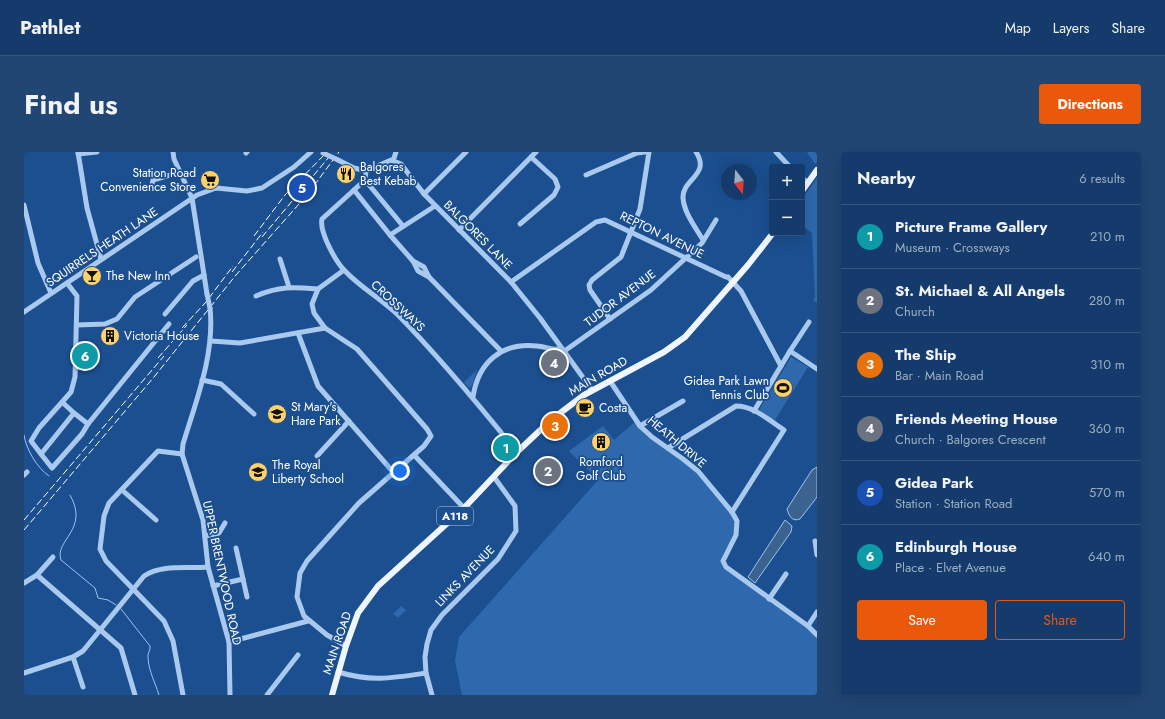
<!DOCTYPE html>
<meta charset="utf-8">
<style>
body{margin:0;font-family:Jost,sans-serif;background:#214673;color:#f1f3f6}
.controls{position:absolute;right:12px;top:12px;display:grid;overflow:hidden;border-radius:4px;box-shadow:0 4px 16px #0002}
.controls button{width:36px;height:36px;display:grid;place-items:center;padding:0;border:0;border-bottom:1px solid #33557e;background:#143b6b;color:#f1f3f6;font:20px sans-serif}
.compass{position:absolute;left:697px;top:12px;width:36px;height:36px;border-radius:50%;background:#143b6b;box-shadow:0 4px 16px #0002;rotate:163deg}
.you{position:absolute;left:376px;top:319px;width:14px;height:14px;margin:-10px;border:3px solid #fff;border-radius:50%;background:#1a73e8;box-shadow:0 0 0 6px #1a73e833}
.badge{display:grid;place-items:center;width:26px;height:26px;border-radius:50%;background:#ea580c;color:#fff;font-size:13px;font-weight:700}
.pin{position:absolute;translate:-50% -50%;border:2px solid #fff;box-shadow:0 1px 4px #0006}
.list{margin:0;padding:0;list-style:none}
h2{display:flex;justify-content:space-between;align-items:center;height:52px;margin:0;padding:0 16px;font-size:17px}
h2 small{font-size:13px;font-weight:400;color:#9dadc1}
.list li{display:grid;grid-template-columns:26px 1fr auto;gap:12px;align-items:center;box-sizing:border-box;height:64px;padding:0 16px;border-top:1px solid #33557e}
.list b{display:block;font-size:15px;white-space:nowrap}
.list p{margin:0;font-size:13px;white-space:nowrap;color:#9dadc1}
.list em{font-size:13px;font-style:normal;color:#9dadc1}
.actions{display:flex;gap:8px;padding:12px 16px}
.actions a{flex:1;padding:9px 0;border:1px solid #ea580c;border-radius:4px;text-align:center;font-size:14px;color:#ea580c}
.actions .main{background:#ea580c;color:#fff}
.map{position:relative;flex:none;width:793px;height:543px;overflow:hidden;border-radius:4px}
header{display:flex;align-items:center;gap:24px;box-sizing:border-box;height:56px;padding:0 20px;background:#143b6b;border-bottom:1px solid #33557e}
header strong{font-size:19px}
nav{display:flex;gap:22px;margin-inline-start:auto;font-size:14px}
.intro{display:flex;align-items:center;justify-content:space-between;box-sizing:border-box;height:96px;padding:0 24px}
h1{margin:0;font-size:28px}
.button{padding:10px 18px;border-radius:4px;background:#ea580c;color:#fff;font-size:14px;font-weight:700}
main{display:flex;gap:24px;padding:0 24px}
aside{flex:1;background:#143b6b;border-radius:4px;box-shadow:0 4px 16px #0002}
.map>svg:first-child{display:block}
.green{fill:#2e69ad}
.water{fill:#3c6290;stroke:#9cc4f0}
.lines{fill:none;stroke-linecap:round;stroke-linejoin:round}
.stream{stroke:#9cc4f0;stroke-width:1}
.minor{stroke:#a9c9ee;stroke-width:5}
.major{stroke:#f0f6ff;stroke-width:6}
.rail{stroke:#fff;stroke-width:1;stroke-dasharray:7 3;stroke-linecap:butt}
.minor-bridge{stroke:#a9c9ee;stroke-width:5}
.labels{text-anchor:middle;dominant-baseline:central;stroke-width:3.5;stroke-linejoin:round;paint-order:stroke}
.shield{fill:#1b4f8f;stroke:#bbcadd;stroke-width:1}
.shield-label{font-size:11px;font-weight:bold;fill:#fff}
.poi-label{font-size:12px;fill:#fff;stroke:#1b4f8f;text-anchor:start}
.street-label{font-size:12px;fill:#fff;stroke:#1b4f8f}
</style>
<header>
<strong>Pathlet</strong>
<nav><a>Map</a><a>Layers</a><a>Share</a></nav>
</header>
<div class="intro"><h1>Find us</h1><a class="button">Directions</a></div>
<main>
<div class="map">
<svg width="793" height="543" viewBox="0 0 793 543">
<rect width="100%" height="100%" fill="#1b4f8f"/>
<g class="green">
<polygon points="783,0 793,0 793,10 791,12"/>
<polygon points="793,26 793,151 789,148 791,145 788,81 778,73 778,47"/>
<polygon points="767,205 784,215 751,268 735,258"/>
<polygon points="453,218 448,234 445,236 440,230"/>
<polygon points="612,269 674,319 713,369 712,383 701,403 702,415 793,483 793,543 438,543 431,509 435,485 574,328 545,299 579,274 590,288"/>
<polygon points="377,454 382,458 374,466 369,462"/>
</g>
<g class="water">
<path d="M793,315V345L776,367C768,370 765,364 763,357L788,318Z"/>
<polygon points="761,368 768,374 767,380 731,431 724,425"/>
</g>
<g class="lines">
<g class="stream">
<path d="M0,283C2,297 13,316 25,324"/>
<path d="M46,343C66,378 30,388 37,408L71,436L74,446L84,448L92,453"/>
<path d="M97,457L126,494C127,498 123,501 124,506C125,520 131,530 135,543"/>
</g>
<g class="minor">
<polyline points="54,0 63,56 77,107"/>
<polyline points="149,0 150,7 168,46 183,142"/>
<path d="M672,0C687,23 658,27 659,46C660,61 672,76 679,88"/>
<polyline points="752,0 766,15"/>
<polyline points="222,1 223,0"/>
<polyline points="54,2 73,0"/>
<polyline points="314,8 330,16 342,19 367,8 377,12 400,42 487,130 516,166 568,238"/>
<polyline points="369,9 372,0"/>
<path d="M342,19L341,28L298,67C295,80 312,110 321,119C337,136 359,148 375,164C417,207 455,253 493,300"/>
<polyline points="562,23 613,1 621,0"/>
<polyline points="778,26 784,31"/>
<polyline points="341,28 379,74"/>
<polyline points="127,37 129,28 156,20"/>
<polyline points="330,38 366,83 389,109 394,119 405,125 477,199"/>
<polyline points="400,42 442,0"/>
<polyline points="0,53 14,111 27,141"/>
<polyline points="496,72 530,43 534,35 531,27 507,5"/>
<polyline points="435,78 512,0"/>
<polyline points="366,83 411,54"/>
<polyline points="256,107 265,135"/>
<polyline points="389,109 400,115 405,125"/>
<polyline points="320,118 294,137 288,152 290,161 301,176 333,197 403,277 407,284 400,294 335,351 283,409 276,421 273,445 280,464 303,483 322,494"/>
<polyline points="704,125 717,139 757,214"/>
<polyline points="487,130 572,70 581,68 702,125"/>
<path d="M232,144C255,134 269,135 294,137"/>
<path d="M186,156C191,202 172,249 159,292L158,302L179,368L184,415L205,490L206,543"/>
<polyline points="0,160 173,43 192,36 223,39 238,36 270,15 287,0"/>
<polyline points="141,162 169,129 180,123"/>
<polyline points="586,167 566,138 565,133 568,128 597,105 616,57 625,0"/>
<polyline points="53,173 81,172 93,167 111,145 172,105"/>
<polyline points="274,181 294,234 370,321"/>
<polyline points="187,189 216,191 301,176"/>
<polyline points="766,199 785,170"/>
<polyline points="539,200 627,138 678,91 692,68"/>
<polyline points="178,228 197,232 230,262"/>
<polyline points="586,229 616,274 628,285 659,307 674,319 708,360 713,369 712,383 699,409 702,415 784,474 793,483"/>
<path d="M449,245C454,211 477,190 513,194C521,194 529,200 537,196"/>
<polyline points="38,250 50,261 17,302 7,289 15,276 47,240 51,225 53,144 43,131"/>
<polyline points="730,259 766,199 793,217"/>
<polyline points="50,261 64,272 145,172"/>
<polyline points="616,274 659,249"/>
<path d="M644,296L712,254C730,254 746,269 760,278L708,360"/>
<polyline points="17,302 28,316 58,282 64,272"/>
<polyline points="158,302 134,299 85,351 80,364 76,397 82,409 140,469 149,489 159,543"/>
<polyline points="390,303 440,356"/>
<polyline points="293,304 325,269"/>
<polyline points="0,323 3,320"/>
<polyline points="98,338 132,368"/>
<polyline points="181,384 195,381 201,371"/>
<polyline points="791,389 793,403"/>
<polyline points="13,423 29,405"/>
<polyline points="219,427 223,445"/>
<polyline points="0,431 13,423 97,496 111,543"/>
<polyline points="189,434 219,427 212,396"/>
<polyline points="745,447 762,422"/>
<polyline points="784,474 793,460"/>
<polyline points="205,490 284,469"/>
<polyline points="49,505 59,535"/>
<path d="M314,520C347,530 369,526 402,521"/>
<path d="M0,521L49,505L59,499L120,424C139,412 163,417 184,415"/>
<polyline points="243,543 274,503"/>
<polyline points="408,543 402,521 401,505 403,492 407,478 418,463 474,407 492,379 491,354 470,325"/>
</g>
<g class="major">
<polyline points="778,39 793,18"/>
<polyline points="308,543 322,494 334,461 354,434 440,356 493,300 527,268 560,243 640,200 661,185 724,113 749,81"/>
</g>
<g class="rail">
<polyline points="230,84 261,43 303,0"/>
<polyline points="238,85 305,5"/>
<polyline points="208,120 239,80"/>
<polyline points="158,176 182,150 209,114"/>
<polyline points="134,206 163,173"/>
<polyline points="0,368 140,204"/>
<polyline points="0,378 130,225 212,123 283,43 315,0"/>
</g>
<g class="minor-bridge">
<polyline points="299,1 314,8"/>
<polyline points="183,142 186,156"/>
</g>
</g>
<defs>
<g id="restaurant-disc" transform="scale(1)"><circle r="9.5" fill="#ffd166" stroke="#1b4f8f"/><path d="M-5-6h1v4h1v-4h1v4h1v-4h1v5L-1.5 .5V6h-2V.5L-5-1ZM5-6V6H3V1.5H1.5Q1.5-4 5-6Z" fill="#111"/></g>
<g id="supermarket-disc" transform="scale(1)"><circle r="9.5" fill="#ffd166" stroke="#1b4f8f"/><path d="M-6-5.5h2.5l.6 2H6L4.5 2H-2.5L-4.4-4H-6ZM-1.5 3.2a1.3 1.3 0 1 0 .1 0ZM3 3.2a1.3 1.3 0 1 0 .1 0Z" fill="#111"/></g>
<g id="bar-disc" transform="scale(1)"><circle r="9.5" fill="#ffd166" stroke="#1b4f8f"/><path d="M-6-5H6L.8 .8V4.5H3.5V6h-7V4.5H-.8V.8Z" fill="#111"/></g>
<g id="building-disc" transform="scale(1)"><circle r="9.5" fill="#ffd166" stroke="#1b4f8f"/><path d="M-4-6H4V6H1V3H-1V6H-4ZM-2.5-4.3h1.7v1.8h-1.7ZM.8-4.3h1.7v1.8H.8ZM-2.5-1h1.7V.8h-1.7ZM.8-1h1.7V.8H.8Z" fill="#111"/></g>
<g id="stadium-disc" transform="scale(1)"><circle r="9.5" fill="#ffd166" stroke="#1b4f8f"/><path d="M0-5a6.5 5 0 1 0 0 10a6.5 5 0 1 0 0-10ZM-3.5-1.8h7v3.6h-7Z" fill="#111"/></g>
<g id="cafe-disc" transform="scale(1)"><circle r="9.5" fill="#ffd166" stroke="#1b4f8f"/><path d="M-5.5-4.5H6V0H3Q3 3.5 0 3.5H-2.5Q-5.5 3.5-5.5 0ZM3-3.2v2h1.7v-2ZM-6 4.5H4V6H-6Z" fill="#111"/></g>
<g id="school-disc" transform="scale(1)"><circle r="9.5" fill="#ffd166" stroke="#1b4f8f"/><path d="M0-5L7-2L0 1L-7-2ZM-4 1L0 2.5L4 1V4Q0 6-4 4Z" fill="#111"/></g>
</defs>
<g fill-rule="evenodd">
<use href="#restaurant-disc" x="322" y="22"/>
<use href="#supermarket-disc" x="186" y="28"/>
<use href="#bar-disc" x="68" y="124"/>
<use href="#building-disc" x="86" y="184"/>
<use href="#stadium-disc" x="759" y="236"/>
<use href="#cafe-disc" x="561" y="256"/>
<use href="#school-disc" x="253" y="262"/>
<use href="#building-disc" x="577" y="290"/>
<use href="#school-disc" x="234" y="320"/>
</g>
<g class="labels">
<rect class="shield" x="413" y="355" width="36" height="18" rx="3"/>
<g class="shield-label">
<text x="431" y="364">A118</text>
</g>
<g class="poi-label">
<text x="336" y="15">Balgores<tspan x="336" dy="14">Best Kebab</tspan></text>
<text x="172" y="21" text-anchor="end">Station Road<tspan x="172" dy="14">Convenience Store</tspan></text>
<text x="82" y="124">The New Inn</text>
<text x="100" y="184">Victoria House</text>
<text x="745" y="229" text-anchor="end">Gidea Park Lawn<tspan x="745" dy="14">Tennis Club</tspan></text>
<text x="267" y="255">St Mary's<tspan x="267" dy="14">Hare Park</tspan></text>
<text x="575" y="256">Costa</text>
<text x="577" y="310" text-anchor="middle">Romford<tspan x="577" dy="14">Golf Club</tspan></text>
<text x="248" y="313">The Royal<tspan x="248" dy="14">Liberty School</tspan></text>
</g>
<g class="street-label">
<text transform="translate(454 83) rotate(45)">BALGORES LANE</text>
<text transform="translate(638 83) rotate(26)">REPTON AVENUE</text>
<text transform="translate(78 95) rotate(-34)">SQUIRRELS HEATH LANE</text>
<text transform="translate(596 146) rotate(-37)">TUDOR AVENUE</text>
<text transform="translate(374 154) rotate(43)">CROSSWAYS</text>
<text transform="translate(574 224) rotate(-30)">MAIN ROAD</text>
<text transform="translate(653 290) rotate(40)">HEATH DRIVE</text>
<text transform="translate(198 421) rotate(78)">UPPER BRENTWOOD ROAD</text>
<text transform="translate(441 424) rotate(-46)">LINKS AVENUE</text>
<text transform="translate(313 491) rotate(-71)">MAIN ROAD</text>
</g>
</g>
</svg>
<div class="controls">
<button>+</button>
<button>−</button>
</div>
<svg class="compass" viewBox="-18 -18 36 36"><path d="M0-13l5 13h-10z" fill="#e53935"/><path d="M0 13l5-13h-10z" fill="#9dadc1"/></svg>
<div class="you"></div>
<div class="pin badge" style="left:482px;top:296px;background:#0f9aa8">1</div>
<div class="pin badge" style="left:524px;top:319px;background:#6b7280">2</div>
<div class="pin badge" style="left:531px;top:274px;background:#e8710a">3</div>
<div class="pin badge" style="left:530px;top:211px;background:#6b7280">4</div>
<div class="pin badge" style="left:278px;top:36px;background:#1a4fb4">5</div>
<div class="pin badge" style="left:61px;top:204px;background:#0f9aa8">6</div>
</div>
<aside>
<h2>Nearby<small>6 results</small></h2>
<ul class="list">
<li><span class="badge" style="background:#0f9aa8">1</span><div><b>Picture Frame Gallery</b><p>Museum · Crossways</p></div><em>210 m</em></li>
<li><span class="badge" style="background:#6b7280">2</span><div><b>St. Michael &amp; All Angels</b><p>Church</p></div><em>280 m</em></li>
<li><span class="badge" style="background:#e8710a">3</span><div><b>The Ship</b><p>Bar · Main Road</p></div><em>310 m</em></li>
<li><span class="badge" style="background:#6b7280">4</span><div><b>Friends Meeting House</b><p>Church · Balgores Crescent</p></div><em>360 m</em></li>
<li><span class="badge" style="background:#1a4fb4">5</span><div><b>Gidea Park</b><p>Station · Station Road</p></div><em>570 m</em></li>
<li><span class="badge" style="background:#0f9aa8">6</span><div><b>Edinburgh House</b><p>Place · Elvet Avenue</p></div><em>640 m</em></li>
</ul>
<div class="actions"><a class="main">Save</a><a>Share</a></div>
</aside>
</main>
